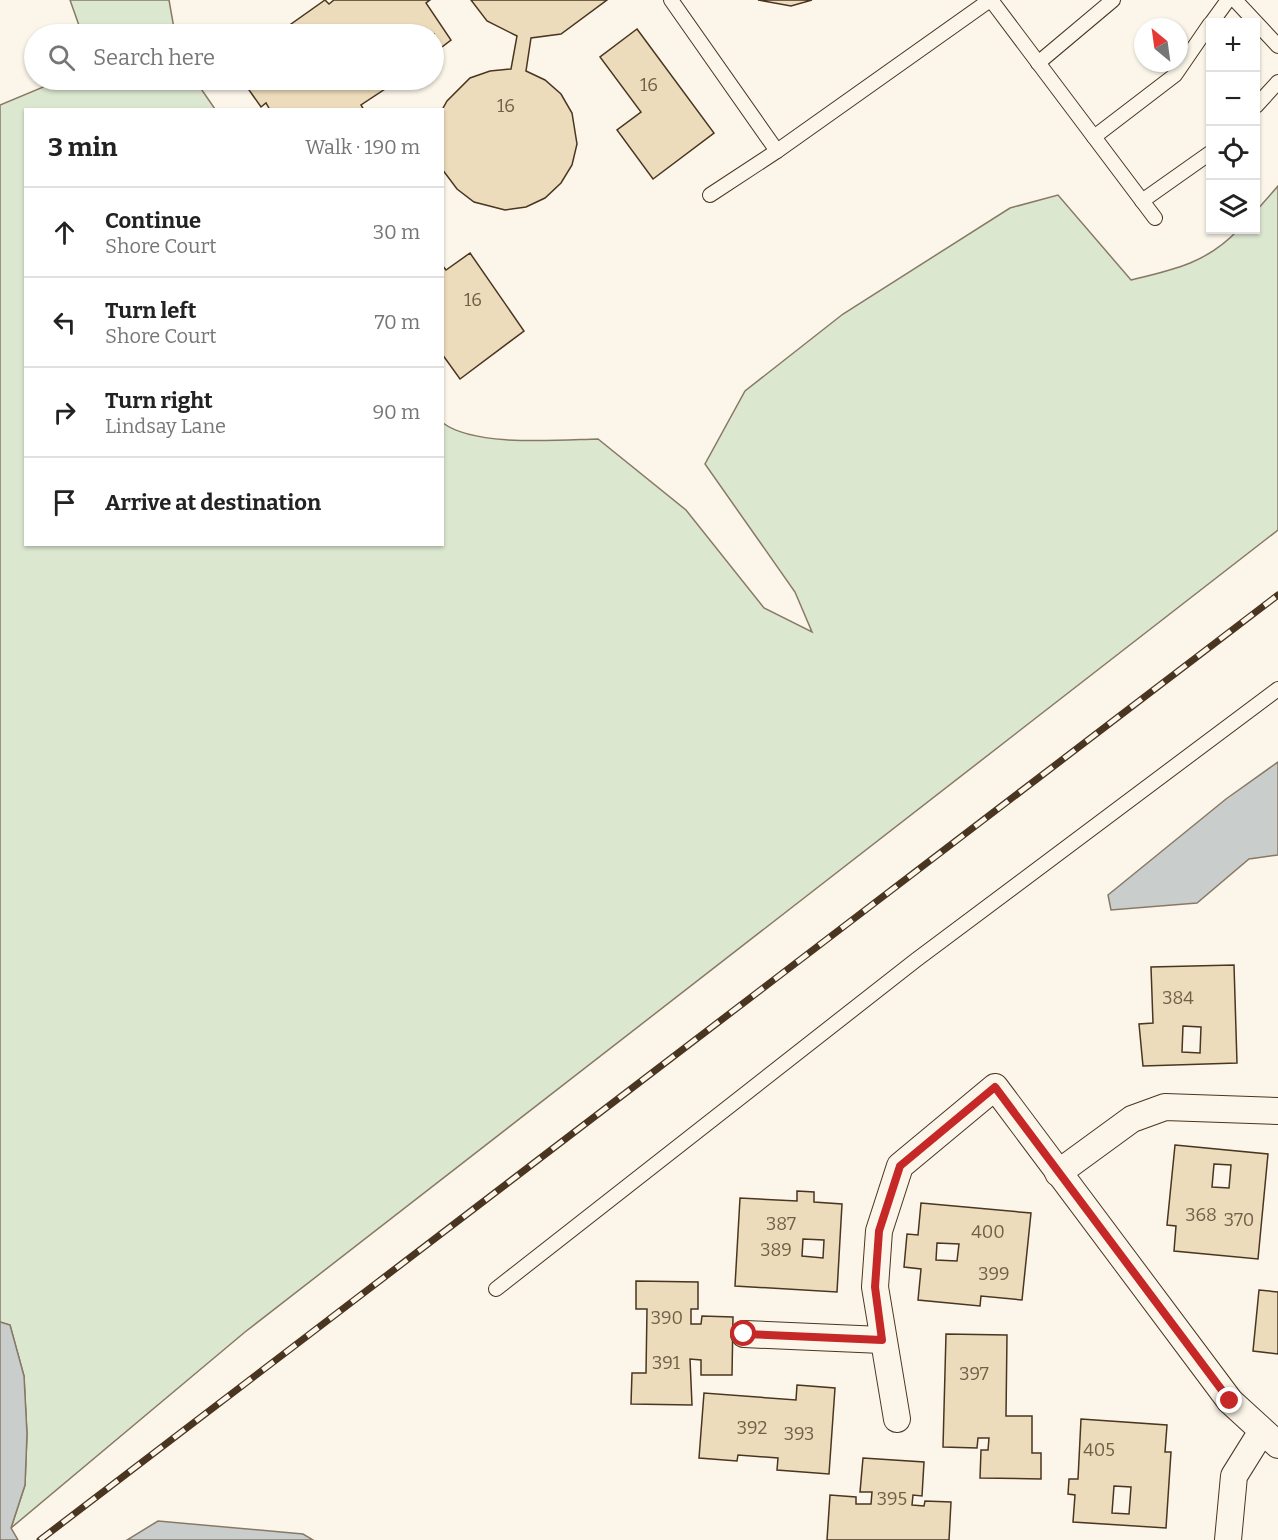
<!DOCTYPE html>
<meta charset="utf-8">
<style>
body{margin:0;font-family:Bitter,serif;background:#f2f2f2;color:#222}
.controls{position:absolute;right:18px;top:18px;display:grid;overflow:hidden;border-radius:0px;box-shadow:0 2px 4px #0004}
.controls button{width:54px;height:54px;display:grid;place-items:center;padding:0;border:0;border-bottom:2px solid #e0e0e0;background:#fff;color:#222;font:30px sans-serif}
.compass{position:absolute;left:1134px;top:18px;width:54px;height:54px;border-radius:50%;background:#fff;box-shadow:0 2px 4px #0004;rotate:331deg}
.stop{position:absolute;width:18px;height:18px;margin:-14px;border:4px solid #c62828;border-radius:50%;background:#fff}
.stop.end{background:#c62828;border-color:#fff;box-shadow:0 2px 6px #0008}
.list{margin:0;padding:0;list-style:none}
h2{display:flex;justify-content:space-between;align-items:center;height:78px;margin:0;padding:0 24px;font-size:26px}
h2 small{font-size:20px;font-weight:400;color:#767676}
.list li{display:grid;grid-template-columns:39px 1fr auto;gap:18px;align-items:center;box-sizing:border-box;height:90px;padding:0 24px;border-top:2px solid #e0e0e0}
.list b{display:block;font-size:22px;white-space:nowrap}
.list p{margin:0;font-size:20px;white-space:nowrap;color:#767676}
.list em{font-size:20px;font-style:normal;color:#767676}
.icon{flex:none;width:33px;height:33px;fill:none;stroke:currentColor;stroke-width:2;stroke-linecap:round;stroke-linejoin:round}
.map{position:relative;flex:none;width:1278px;height:1540px;overflow:hidden}
.search{position:absolute;background:#fff;box-shadow:0 2px 4px #0004;left:24px;top:24px;width:420px;height:66px;display:flex;align-items:center;gap:15px;box-sizing:border-box;padding:0 21px;border-radius:33px;color:#767676;font-size:22px}
.panel{position:absolute;background:#fff;box-shadow:0 2px 4px #0004;left:24px;top:108px;width:420px;height:438px;border-radius:0px}
.map>svg:first-child{display:block}
.green{fill:#dce7d0;stroke:#887966;stroke-width:1.5}
.water{fill:#c9cecd;stroke:#887966;stroke-width:1.5}
.building{fill:#ecdcbc;stroke:#4a3520;stroke-width:1.5;fill-rule:evenodd}
.lines{fill:none;stroke-linecap:round;stroke-linejoin:round}
.service-casing{stroke:#4a3520;stroke-width:16}
.minor-casing{stroke:#4a3520;stroke-width:28}
.service{stroke:#fbf6e9;stroke-width:14}
.minor{stroke:#fbf6e9;stroke-width:26}
.rail-casing{stroke:#4a3520;stroke-width:7}
.rail{stroke:#fbf6e9;stroke-width:4.5;stroke-dasharray:14;stroke-linecap:butt}
.route{stroke:#c62828;stroke-width:8}
.labels{text-anchor:middle;dominant-baseline:central;stroke-width:4.5;stroke-linejoin:round;paint-order:stroke}
.number-label{font-size:18px;fill:#725f47}
</style>
<div class="map">
<svg width="1278" height="1540" viewBox="0 0 1278 1540">
<rect width="100%" height="100%" fill="#fbf6e9"/>
<g class="green">
<polygon points="70,0 169,0 175,34 80,34 81,31"/>
<path d="M55,80H195L215,109L26,110V544H442L443,423C475,447 558,440 598,439L686,510L764,608L812,632L795,592L705,464L745,391L843,314L1010,208L1058,195L1131,280C1173,270 1207,263 1238,230H1256V211L1278,186V530L245,1332L11,1528L25,1485L27,1434L24,1376L10,1325L0,1322V105L53,83Z"/>
</g>
<g class="water">
<polygon points="1278,762 1278,855 1249,859 1197,903 1111,910 1108,895 1226,799"/>
<polygon points="0,1322 10,1325 24,1376 27,1434 25,1485 11,1528 18,1540 0,1540"/>
<polygon points="158,1521 303,1534 313,1540 127,1540"/>
</g>
<g class="building">
<polygon points="325,0 329,4 334,0 430,0 426,3 451,40 434,53 434,34 277,34"/>
<polygon points="471,0 607,0 561,34 531,38 526,71 545,80 561,94 572,113 577,144 572,165 561,183 545,198 526,207 505,210 474,202 457,189 442,169 442,110 447,101 470,78 490,71 511,69 517,36 487,21"/>
<polygon points="758,0 812,0 791,6"/>
<polygon points="637,29 714,133 653,179 617,130 641,112 600,57"/>
<polygon points="242,80 389,80 385,83 388,87 361,105 364,110 270,110 266,103 261,107"/>
<polygon points="470,253 524,331 460,379 442,354 442,265 446,270"/>
<path d="M1234,965L1237,1063L1143,1066L1139,1024L1153,1023L1151,967ZM1183,1026L1201,1027L1200,1053L1182,1052Z"/>
<path d="M1175,1145L1268,1154L1258,1259L1174,1251L1176,1226L1167,1225ZM1214,1164L1231,1165L1229,1188L1212,1187Z"/>
<path d="M797,1191L814,1192V1202L842,1204L837,1292L735,1286L740,1198L797,1201ZM803,1239L824,1240L823,1258L802,1256Z"/>
<path d="M921,1203L1031,1213L1022,1300L981,1296L980,1306L918,1300L921,1269L904,1267L907,1234L918,1235ZM937,1243L959,1244L957,1261L936,1260Z"/>
<polygon points="636,1281 698,1282 698,1309 691,1309 691,1324 701,1324 702,1316 733,1317 732,1375 701,1375 701,1360 690,1359 692,1405 631,1404 632,1373 646,1373 647,1309 636,1309"/>
<polygon points="1259,1290 1278,1292 1278,1354 1253,1351"/>
<polygon points="946,1334 1007,1335 1006,1416 1032,1416 1032,1453 1041,1453 1041,1479 980,1478 981,1450 988,1450 989,1438 978,1438 977,1448 943,1447"/>
<polygon points="797,1385 835,1388 829,1474 777,1470 778,1458 738,1455 737,1461 699,1458 704,1393 796,1400"/>
<path d="M1081,1419L1167,1425L1165,1452H1171L1166,1528L1073,1522L1075,1495L1068,1494L1069,1479H1078ZM1114,1486L1131,1487L1129,1514L1112,1513Z"/>
<polygon points="863,1458 924,1462 922,1496 913,1495 912,1505 924,1506 925,1501 951,1502 949,1540 827,1540 830,1495 856,1497 856,1504 871,1504 872,1492 860,1492"/>
</g>
<g class="lines">
<g class="service-casing">
<g id="service">
<polyline points="671,0 777,151 990,0"/>
<polyline points="991,0 1155,218"/>
<polyline points="1235,0 1278,46"/>
<polyline points="1212,22 1228,0"/>
<polyline points="1038,63 1113,0"/>
<polyline points="1256,106 1278,82"/>
<polyline points="1094,137 1175,75 1210,24"/>
<polyline points="710,195 777,151"/>
<polyline points="1142,201 1210,153"/>
<polyline points="496,1289 916,960 1278,689"/>
</g>
</g>
<g class="minor-casing">
<g id="minor">
<polyline points="1058,1173 1132,1119 1165,1107 1278,1111"/>
<polyline points="744,1334 882,1340"/>
<polyline points="897,1419 875,1287 879,1231 900,1166 995,1087 1230,1401 1278,1445"/>
<polyline points="1228,1540 1234,1476 1262,1431"/>
</g>
</g>
<use href="#service" class="service"/>
<use href="#minor" class="minor"/>
<g class="rail-casing">
<polyline id="rail" points="40,1540 1278,595"/>
</g>
<use href="#rail" class="rail"/>
</g>
<g class="lines">
<polyline class="route" points="744,1334 882,1340 875,1287 879,1231 900,1166 995,1087 1230,1401"/>
</g>
<g class="labels">
<g class="number-label">
<text x="649" y="85">16</text>
<text x="506" y="106">16</text>
<text x="473" y="300">16</text>
<text x="1178" y="998">384</text>
<text x="1201" y="1215">368</text>
<text x="1239" y="1220">370</text>
<text x="781" y="1224">387</text>
<text x="988" y="1232">400</text>
<text x="776" y="1250">389</text>
<text x="994" y="1274">399</text>
<text x="667" y="1318">390</text>
<text x="666" y="1363">391</text>
<text x="974" y="1374">397</text>
<text x="752" y="1428">392</text>
<text x="799" y="1434">393</text>
<text x="1099" y="1450">405</text>
<text x="892" y="1499">395</text>
</g>
</g>
</svg>
<div class="controls">
<button>+</button>
<button>−</button>
<button><svg class="icon" aria-label="locate" viewBox="0 0 24 24"><circle cx="12" cy="12" r="6"/><path d="M12 2v4M12 18v4M2 12h4M18 12h4"/></svg></button>
<button><svg class="icon" aria-label="layers" viewBox="0 0 24 24"><path d="M12 4l9 5-9 5-9-5zM3 14l9 5 9-5"/></svg></button>
</div>
<svg class="compass" viewBox="-18 -18 36 36"><path d="M0-13l5 13h-10z" fill="#e53935"/><path d="M0 13l5-13h-10z" fill="#767676"/></svg>
<div class="stop" style="left:744px;top:1334px"></div>
<div class="stop end" style="left:1230px;top:1401px"></div>
<div class="search"><svg class="icon" aria-label="search" viewBox="0 0 24 24"><circle cx="10" cy="10" r="6"/><path d="M15 15l6 6"/></svg>Search here</div>
<section class="panel">
<h2>3 min<small>Walk · 190 m</small></h2>
<ul class="list">
<li><svg class="icon" aria-label="ahead" viewBox="0 0 24 24"><path d="M12 20V5M6 11l6-6 6 6"/></svg><div><b>Continue</b><p>Shore Court</p></div><em>30 m</em></li>
<li><svg class="icon" aria-label="left" viewBox="0 0 24 24"><path d="M17 20v-9H6M10 6l-5 5 5 5"/></svg><div><b>Turn left</b><p>Shore Court</p></div><em>70 m</em></li>
<li><svg class="icon" aria-label="right" viewBox="0 0 24 24"><path d="M7 20v-9h11M14 6l5 5-5 5"/></svg><div><b>Turn right</b><p>Lindsay Lane</p></div><em>90 m</em></li>
<li><svg class="icon" aria-label="arrive" viewBox="0 0 24 24"><path d="M6 21V4h12l-3 4 3 4H6"/></svg><div><b>Arrive at destination</b></div></li>
</ul>
</section>
</div>
